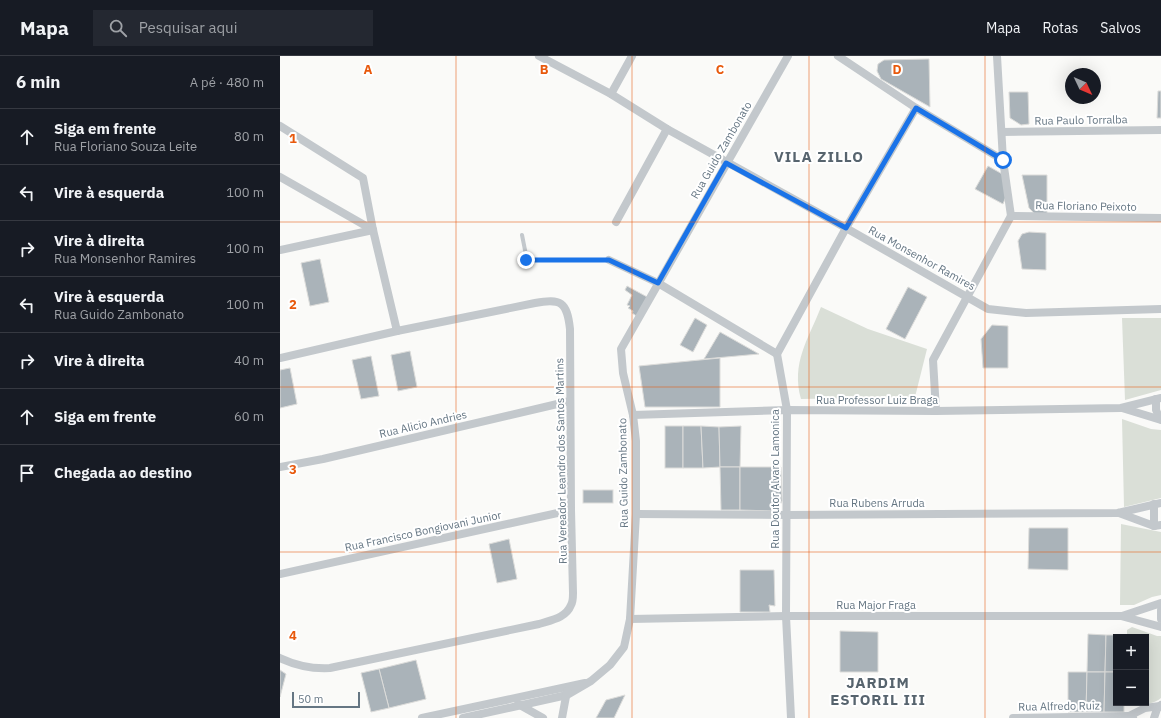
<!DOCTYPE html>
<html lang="pt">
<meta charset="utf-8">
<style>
body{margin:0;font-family:"IBM Plex Sans",sans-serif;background:#242831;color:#f1f3f6}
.controls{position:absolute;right:12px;bottom:12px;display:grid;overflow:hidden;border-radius:0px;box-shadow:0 4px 16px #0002}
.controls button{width:36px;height:36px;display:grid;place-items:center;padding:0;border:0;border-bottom:1px solid #363941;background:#171b24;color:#f1f3f6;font:20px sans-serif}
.compass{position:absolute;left:785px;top:12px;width:36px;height:36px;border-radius:50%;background:#171b24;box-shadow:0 4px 16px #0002;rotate:134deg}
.scale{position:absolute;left:12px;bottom:10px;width:68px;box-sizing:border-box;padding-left:4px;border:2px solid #657683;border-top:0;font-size:11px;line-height:14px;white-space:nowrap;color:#657683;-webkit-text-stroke:3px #fff;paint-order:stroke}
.stop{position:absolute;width:12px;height:12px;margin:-9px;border:3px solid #1a73e8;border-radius:50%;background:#fff}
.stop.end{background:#1a73e8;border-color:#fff;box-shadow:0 1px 4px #0008}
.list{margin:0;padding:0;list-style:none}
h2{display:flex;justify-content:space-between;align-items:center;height:52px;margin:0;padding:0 16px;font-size:17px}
h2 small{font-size:13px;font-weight:400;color:#9ea1a6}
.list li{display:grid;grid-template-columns:26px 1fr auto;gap:12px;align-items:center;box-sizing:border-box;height:56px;padding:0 16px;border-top:1px solid #363941}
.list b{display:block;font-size:15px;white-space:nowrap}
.list p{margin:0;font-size:13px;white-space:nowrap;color:#9ea1a6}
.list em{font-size:13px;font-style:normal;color:#9ea1a6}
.icon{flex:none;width:22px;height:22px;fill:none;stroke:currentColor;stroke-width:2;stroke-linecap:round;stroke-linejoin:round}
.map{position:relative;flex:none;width:881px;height:662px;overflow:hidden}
header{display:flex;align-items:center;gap:24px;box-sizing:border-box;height:56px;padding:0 20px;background:#171b24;border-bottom:1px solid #363941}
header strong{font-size:19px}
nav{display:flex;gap:22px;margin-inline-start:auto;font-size:14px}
.search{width:280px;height:36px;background:#242831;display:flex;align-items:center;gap:10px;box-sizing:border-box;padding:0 14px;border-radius:0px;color:#9ea1a6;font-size:15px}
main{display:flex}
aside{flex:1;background:#171b24}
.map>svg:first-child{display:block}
.green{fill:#dadfd7}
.building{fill:#aab3b9;stroke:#dcdcda}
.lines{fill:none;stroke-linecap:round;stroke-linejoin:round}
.lane{stroke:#c3c8cc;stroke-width:4}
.street{stroke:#c3c8cc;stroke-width:8}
.route{stroke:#1a73e8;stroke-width:5}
.grid{fill:none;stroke:#e8590c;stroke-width:1;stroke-opacity:0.55}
.labels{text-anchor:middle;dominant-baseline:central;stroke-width:4;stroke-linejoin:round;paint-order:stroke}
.street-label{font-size:11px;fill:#657683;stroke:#fff}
.district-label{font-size:15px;font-weight:bold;letter-spacing:1px;fill:#57646e;stroke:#fff}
.grid-label{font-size:13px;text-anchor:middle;font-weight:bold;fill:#e8590c;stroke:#fff;stroke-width:4;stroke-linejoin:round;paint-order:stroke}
</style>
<header>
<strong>Mapa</strong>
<div class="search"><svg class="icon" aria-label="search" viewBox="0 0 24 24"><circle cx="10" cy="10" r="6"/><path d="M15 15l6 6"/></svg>Pesquisar aqui</div>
<nav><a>Mapa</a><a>Rotas</a><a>Salvos</a></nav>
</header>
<main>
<aside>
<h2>6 min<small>A pé · 480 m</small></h2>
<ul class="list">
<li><svg class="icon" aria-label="ahead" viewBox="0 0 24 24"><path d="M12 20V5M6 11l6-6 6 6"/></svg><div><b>Siga em frente</b><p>Rua Floriano Souza Leite</p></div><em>80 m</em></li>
<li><svg class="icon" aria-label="left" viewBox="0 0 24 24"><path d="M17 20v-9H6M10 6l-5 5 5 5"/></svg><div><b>Vire à esquerda</b></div><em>100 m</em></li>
<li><svg class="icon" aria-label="right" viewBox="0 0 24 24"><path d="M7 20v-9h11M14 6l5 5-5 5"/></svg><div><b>Vire à direita</b><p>Rua Monsenhor Ramires</p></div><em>100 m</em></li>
<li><svg class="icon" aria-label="left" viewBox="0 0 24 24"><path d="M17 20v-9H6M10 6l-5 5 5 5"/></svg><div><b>Vire à esquerda</b><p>Rua Guido Zambonato</p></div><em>100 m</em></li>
<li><svg class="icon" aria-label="right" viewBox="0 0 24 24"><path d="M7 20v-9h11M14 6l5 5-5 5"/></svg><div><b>Vire à direita</b></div><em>40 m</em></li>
<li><svg class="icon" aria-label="ahead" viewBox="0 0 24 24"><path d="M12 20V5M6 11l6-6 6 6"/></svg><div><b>Siga em frente</b></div><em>60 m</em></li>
<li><svg class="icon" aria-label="arrive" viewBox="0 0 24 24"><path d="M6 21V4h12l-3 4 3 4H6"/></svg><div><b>Chegada ao destino</b></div></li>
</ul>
</aside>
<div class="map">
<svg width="881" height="662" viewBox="0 0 881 662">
<rect width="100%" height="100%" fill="#fafaf8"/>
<g class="green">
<path d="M541,251L588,273L647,293L635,341L521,343C511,307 528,284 541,251Z"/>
<polygon points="842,262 881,262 881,334 845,344"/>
<polygon points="842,363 871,373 881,374 881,442 844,451"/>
<polygon points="841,468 881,476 881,539 872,541 854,549 840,549"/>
<path d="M852,571L877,580H881V642C874,648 856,652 847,649V647H866V581H847V574Z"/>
</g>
<g class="building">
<polygon points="649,3 650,51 601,23 597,15 598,8 604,4"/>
<polygon points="878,35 881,35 881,62 877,62"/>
<polygon points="729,36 748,36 749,68 741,69 730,62"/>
<polygon points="708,110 724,119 727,138 723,148 695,133"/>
<polygon points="742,119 767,119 767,159 755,158 749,152"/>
<polygon points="749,176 766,177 766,214 742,213 738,185 742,178"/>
<polygon points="40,203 49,246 30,250 21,207"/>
<polygon points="347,230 369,242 358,261 352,257 353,255 348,252 350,250 347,249 352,239 345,234"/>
<polygon points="628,231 647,241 625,283 606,273"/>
<polygon points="415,262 427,269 413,296 400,289"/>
<polygon points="712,269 728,270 728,312 703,312 701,283"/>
<polygon points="440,276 479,298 424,303"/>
<polygon points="130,295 137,331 118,335 111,299"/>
<polygon points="91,300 99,340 81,343 72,304"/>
<polygon points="440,302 440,351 365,351 359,310"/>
<polygon points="10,312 17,348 0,352 0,314"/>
<rect x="385" y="370" width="18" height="42"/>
<polygon points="403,370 421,370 423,412 403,412"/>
<polygon points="421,370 439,371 440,411 423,412"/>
<polygon points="461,370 460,411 440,411 439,371"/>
<polygon points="440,411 460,411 460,454 441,454"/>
<polygon points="460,411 501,411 502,445 499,451 493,455 460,454"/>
<rect x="303" y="434" width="30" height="13"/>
<polygon points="749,472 788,472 788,514 748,513"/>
<polygon points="229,483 237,523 217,527 209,488"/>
<polygon points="460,514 494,514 495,550 489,549 490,556 460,556"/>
<polygon points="560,575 598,576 598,616 560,616"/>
<polygon points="808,578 826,579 825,616 807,616"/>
<polygon points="826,579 845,579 845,581 836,581 836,616 825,616"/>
<polygon points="136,604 146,643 109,652 99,613"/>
<polygon points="99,613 109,652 91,656 81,617"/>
<polygon points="0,614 6,618 0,641"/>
<polygon points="788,616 807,616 806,656 788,656"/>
<polygon points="807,616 825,616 824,656 806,656"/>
<polygon points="825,616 836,616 836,647 844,647 844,656 824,656"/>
<polygon points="345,639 334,662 316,662 326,644"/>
</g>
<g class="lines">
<polyline class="lane" points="242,179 247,204 329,204"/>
<g class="street">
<polyline points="259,0 331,38 387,73 566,172 708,253 746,257 881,253"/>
<polyline points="558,0 636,52 723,104"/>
<polyline points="717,0 723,104 731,160"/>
<polyline points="331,38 352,0"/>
<polyline points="0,70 83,122 93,174 117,275"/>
<polyline points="722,76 881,74"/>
<polyline points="0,121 93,174"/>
<polyline points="731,160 881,162"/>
<polyline points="336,166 387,73"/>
<polyline points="0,194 93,174"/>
<polyline points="329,204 378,227 497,298"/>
<path d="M0,302L117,275L255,247C281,242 287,246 290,273L291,454L293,537C293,540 293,546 291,549C286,562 271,564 259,568L50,612C32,613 17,610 0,602"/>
<polyline points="876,343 876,354 880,363"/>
<polyline points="842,352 881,364"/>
<polyline points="656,355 653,304 731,160"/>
<polyline points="353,359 507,354 656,355 841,352 881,342"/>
<polyline points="0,411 43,403 290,345"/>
<polyline points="874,448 874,470"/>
<polyline points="839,457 874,470 881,469"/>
<polyline points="356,458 506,459 838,457 881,447"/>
<polyline points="0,518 291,454"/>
<polyline points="881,554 881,563"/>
<polyline points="842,560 881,547"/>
<polyline points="350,563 506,560 841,560 881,571"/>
<polyline points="238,648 263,662"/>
<polyline points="849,660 865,652 880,650"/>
<polyline points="142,662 305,627"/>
<polyline points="183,662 287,639 311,625 330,609 344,591 350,563 356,458 356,385 353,359 343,317 341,293 508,0"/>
<polyline points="282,662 287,635"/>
<polyline points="511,662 506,560 507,354 497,298 566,172 636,52"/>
<polyline points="733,662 849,660 853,662"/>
<polyline points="874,662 877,653 881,649"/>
</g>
</g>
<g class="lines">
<polyline class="route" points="246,204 329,204 378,227 446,107 566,172 636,52 723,104"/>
</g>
<path class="grid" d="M176,0V662M352,0V662M529,0V662M705,0V662M0,166H881M0,331H881M0,496H881"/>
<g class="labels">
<g class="street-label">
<text transform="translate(801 64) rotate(-1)">Rua Paulo Torralba</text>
<text transform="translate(441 94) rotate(-60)">Rua Guido Zambonato</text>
<text transform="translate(806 150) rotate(1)">Rua Floriano Peixoto</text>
<text transform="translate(642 202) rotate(29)">Rua Monsenhor Ramires</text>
<text x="597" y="344">Rua Professor Luiz Braga</text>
<text transform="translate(143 368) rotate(-13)">Rua Alicio Andries</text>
<text transform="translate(281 405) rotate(-91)">Rua Vereador Leandro dos Santos Martins</text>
<text transform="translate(343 417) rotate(-91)">Rua Guido Zambonato</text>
<text transform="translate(495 423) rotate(-90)">Rua Doutor Alvaro Lamonica</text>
<text x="597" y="447">Rua Rubens Arruda</text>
<text transform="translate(143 475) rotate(-12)">Rua Francisco Bongiovani Junior</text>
<text x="596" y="549">Rua Major Fraga</text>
<text transform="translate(779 650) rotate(-1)">Rua Alfredo Ruiz</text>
</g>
<g class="district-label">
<text x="539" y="100">VILA ZILLO</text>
<text x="598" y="626">JARDIM<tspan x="598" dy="17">ESTORIL III</tspan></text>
</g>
</g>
<g class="grid-label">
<text x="88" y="18">A</text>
<text x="264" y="18">B</text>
<text x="440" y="18">C</text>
<text x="617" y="18">D</text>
<text x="13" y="87">1</text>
<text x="13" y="253">2</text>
<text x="13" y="418">3</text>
<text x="13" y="584">4</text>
</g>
</svg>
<div class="controls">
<button>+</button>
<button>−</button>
</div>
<svg class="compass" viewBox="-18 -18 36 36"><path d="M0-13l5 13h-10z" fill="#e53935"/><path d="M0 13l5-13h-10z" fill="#9ea1a6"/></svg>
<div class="scale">50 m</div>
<div class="stop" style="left:723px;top:104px"></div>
<div class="stop end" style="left:246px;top:204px"></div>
</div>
</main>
